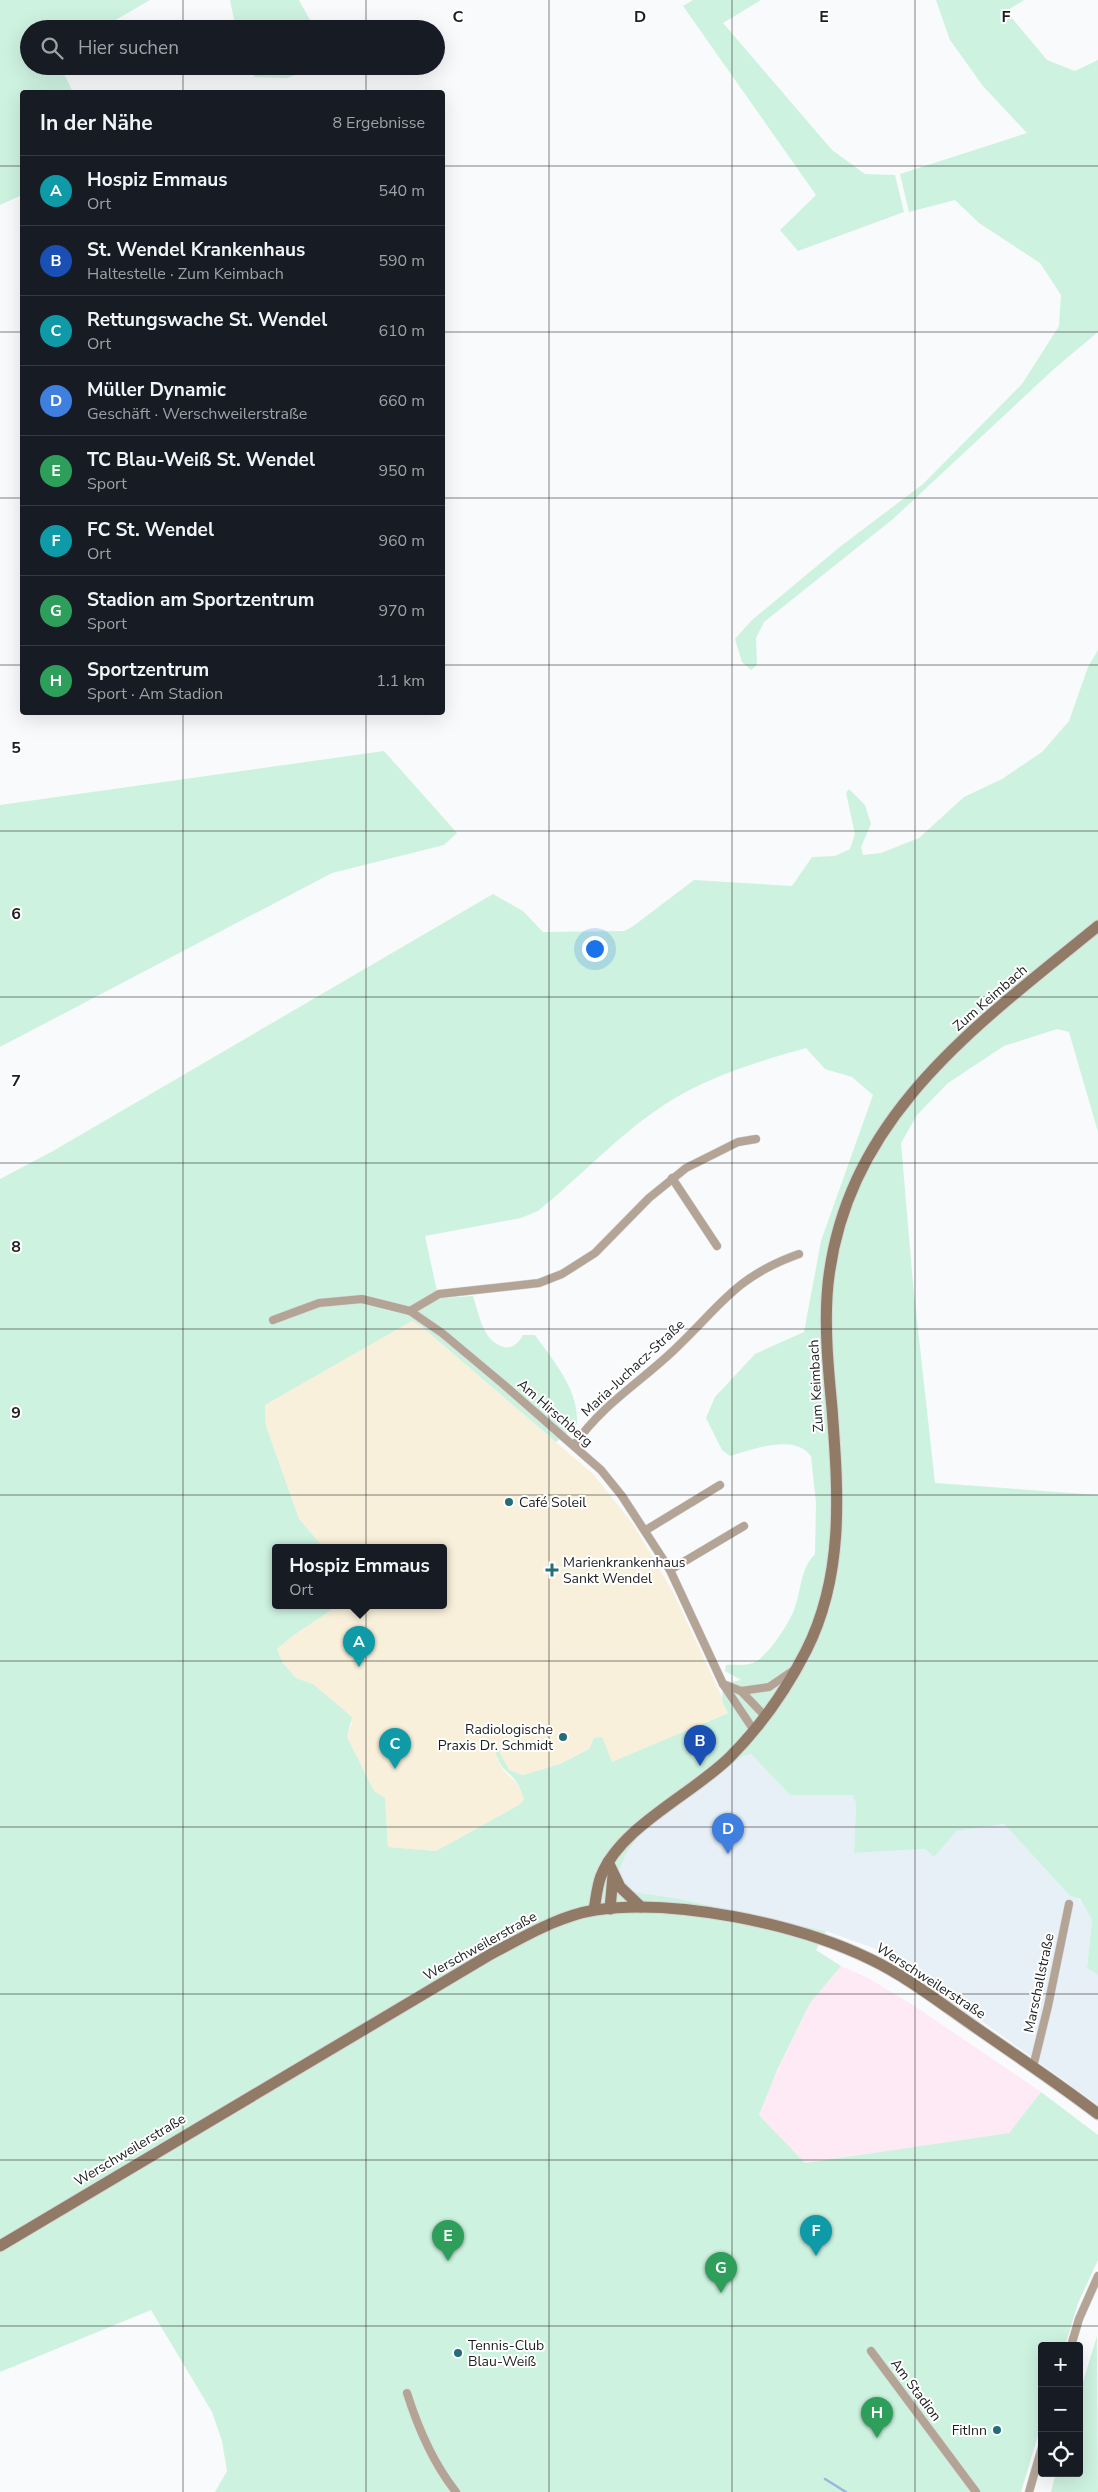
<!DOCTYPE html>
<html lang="de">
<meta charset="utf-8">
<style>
body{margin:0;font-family:"Nunito Sans",sans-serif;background:#20242c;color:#f1f3f6}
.controls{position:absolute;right:15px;bottom:15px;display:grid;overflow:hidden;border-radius:5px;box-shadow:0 5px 20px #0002}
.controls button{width:45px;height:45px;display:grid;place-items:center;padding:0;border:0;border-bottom:1px solid #363941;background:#171b24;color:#f1f3f6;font:25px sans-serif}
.you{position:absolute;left:594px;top:948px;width:18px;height:18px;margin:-12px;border:4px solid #fff;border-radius:50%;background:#1a73e8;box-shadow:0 0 0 8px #1a73e833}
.badge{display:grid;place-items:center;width:32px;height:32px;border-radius:50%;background:#94b7bc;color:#fff;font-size:16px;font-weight:700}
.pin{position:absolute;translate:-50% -41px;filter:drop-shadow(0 1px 2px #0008)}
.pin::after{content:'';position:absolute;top:26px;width:18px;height:15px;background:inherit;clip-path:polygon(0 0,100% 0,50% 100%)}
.popup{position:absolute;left:272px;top:1544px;width:175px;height:65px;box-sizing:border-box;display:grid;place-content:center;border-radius:5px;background:#171b24;filter:drop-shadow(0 1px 4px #0005);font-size:16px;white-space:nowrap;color:#9ea1a6}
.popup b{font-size:19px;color:#f1f3f6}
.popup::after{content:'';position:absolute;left:50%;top:100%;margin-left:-10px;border:10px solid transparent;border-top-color:#171b24}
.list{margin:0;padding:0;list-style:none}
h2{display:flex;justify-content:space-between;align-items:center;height:65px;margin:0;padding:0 20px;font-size:21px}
h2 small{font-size:16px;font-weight:400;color:#9ea1a6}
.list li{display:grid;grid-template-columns:32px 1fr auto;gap:15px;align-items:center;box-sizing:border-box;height:70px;padding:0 20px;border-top:1px solid #363941}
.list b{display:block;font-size:19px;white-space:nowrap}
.list p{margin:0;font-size:16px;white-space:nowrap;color:#9ea1a6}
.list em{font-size:16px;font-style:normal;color:#9ea1a6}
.icon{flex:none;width:28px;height:28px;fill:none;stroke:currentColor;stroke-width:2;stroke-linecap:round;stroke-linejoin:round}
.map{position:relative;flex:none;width:1098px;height:2492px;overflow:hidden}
.search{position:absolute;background:#171b24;box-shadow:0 5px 20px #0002;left:20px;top:20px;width:425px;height:55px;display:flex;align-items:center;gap:12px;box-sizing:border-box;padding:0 18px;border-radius:28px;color:#9ea1a6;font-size:19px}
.panel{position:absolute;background:#171b24;box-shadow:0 5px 20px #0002;left:20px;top:90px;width:425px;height:625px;border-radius:5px}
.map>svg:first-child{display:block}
.built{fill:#e7eff7}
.education{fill:#fdeaf4}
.medical{fill:#f8f0da}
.green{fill:#cef2e0;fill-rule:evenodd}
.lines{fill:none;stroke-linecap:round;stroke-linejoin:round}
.stream{stroke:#99b7db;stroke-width:2.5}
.street-casing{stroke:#d5d7d9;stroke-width:9}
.secondary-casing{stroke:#d5d7d9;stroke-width:13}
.street{stroke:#b4a496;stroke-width:8}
.secondary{stroke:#917b66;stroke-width:11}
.grid{fill:none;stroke:#1d1e1f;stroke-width:1;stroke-opacity:0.55}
.poi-dot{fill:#236d76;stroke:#fff;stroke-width:2}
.labels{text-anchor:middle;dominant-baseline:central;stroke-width:4;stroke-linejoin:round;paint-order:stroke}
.street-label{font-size:14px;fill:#1d1e1f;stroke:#fff}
.poi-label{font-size:14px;fill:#1d1e1f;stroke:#fff;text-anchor:start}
.grid-label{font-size:16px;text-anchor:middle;font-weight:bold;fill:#1d1e1f;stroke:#fff;stroke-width:4;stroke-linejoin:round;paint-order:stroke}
</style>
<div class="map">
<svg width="1098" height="2492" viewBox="0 0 1098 2492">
<rect width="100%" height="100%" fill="#f8fafc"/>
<polygon class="built" points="751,1754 790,1795 852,1795 856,1803 854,1853 925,1849 934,1857 957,1831 1004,1824 1070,1896 1079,1899 1092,1919 1087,1967 1098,1975 1098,2105 922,1978 876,1949 826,1931 675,1898 627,1891 618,1873 627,1852 641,1833 743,1756"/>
<polygon class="education" points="841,1966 868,1978 913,2005 1041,2092 1009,2133 805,2163 759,2115 777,2070 810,2003"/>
<polygon class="medical" points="412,1321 421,1326 593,1474 633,1524 673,1592 729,1712 612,1763 594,1738 589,1749 560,1764 523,1775 509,1770 498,1750 497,1759 504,1771 517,1783 524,1799 519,1805 436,1851 388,1847 385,1798 374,1791 346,1737 352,1724 313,1684 296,1678 283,1663 277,1649 294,1635 330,1611 334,1606 443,1606 443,1548 324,1548 299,1519 266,1426 265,1405"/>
<g class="green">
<polygon points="0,0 150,0 100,29 29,29 29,66 60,66 73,92 22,92 22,195 0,205"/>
<polygon points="230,0 299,0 315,29 236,29"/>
<polygon points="693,0 761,0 723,23 832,150 865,174 895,175 904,212 798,251 780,230 816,195 683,6"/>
<polygon points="936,0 1024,0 1006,11 1047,60 1075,71 1098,60 1098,332 1055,368 893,519 764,622 756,638 757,665 751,670 742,662 735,639 752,620 841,546 923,484 1022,384 1059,326 1061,295 1040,263 979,223 955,200 909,212 900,174 1027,133 983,86 950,40"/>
<polygon points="252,66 321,66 287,78 254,77"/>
<path d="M1098,650V1132L1069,1032L1057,1029L1004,1046L948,1083L917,1115L901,1143L913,1284L935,1483L1098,1495V1975L1087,1968L1092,1920L1080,1899L1070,1896L1004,1824L957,1831L934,1857L925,1849L854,1853L856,1803L852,1795H790L751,1754L743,1756L641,1833L627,1852L618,1873L627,1891L675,1898L826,1931L816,1950L841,1966L810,2003L777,2070L759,2115L805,2163L1009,2133L1041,2092L1098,2135V2260L1078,2303L1065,2346H1042V2422L1021,2492H215L227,2471L222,2441L212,2412L151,2310L0,2372V1179L53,1151L493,894L523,911L543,932L624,931L632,927L694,880L792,886L812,857L835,856L850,849L855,834L846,793L849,789L865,805L871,824L861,847L863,855L881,853L919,838L964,797L1002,779L1042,752L1069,721L1088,667ZM806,1048L825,1069L852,1077L873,1095L821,1241L804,1332L755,1354L715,1397L706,1418L722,1450L730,1456C752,1450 794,1433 811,1456L816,1503L815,1554C800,1570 802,1587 795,1607C790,1623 770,1652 757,1661C747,1667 737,1664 726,1665L725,1671L741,1680L723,1684L722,1701L728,1713L612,1762L602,1737L594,1738L589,1749L560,1764L523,1775L509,1770L498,1749L495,1751C501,1772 509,1770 518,1784C520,1789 522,1794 524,1799L519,1805L436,1851L388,1847L385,1798L374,1791L347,1737L352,1717L313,1684L296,1678L283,1663L277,1649L294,1635L330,1611L334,1606H275V1548H324L299,1519L266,1426L265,1405L412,1321L421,1326L556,1442L577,1424C579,1390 554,1362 535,1335H523C519,1342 513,1349 504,1347C483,1342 479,1314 473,1296L443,1298L437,1291L425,1236L521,1218L538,1211C586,1172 629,1123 684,1093C722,1072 764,1060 806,1048Z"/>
<polygon points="384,751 457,833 444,845 332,873 0,1047 0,805"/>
<polygon points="1097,2336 1098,2492 1051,2492 1056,2473 1079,2473 1079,2395"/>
</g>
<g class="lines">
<polyline class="stream" points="825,2479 846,2492"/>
<g class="street-casing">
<g id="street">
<polyline points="672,1178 717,1246"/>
<polyline points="410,1311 439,1294 539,1283 562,1274 595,1253 649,1198 686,1168 738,1142 756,1139"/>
<polyline points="273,1320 319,1303 362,1299 410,1311 442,1333 503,1384 601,1470 622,1496 670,1570 723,1684 753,1729"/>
<path d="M574,1445C603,1404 638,1384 673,1351C720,1307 734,1277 799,1254"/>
<polyline points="646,1530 720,1485"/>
<polyline points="670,1570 744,1526"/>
<polyline points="723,1684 741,1691 764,1715"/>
<polyline points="741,1691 769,1687 794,1670"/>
<polyline points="1033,2067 1048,2006 1069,1904"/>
<polyline points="1071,2346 1079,2319 1098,2276"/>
<polyline points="871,2351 976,2492"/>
<path d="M407,2393C418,2428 433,2463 456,2492"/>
<polyline points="1029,2492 1042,2447"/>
</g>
</g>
<g class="secondary-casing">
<g id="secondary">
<polyline points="608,1862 620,1887 641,1907"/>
<polyline points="610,1909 613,1875"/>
<path d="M594,1910C596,1899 597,1886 601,1876C621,1826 693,1794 730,1757C760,1727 787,1688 806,1651C845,1574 838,1491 832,1408C828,1367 824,1324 828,1284C846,1116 977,1025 1098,926"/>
<path d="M0,2246L491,1954C524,1937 558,1916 595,1910C675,1898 798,1924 870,1959C908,1977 943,2005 978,2029C1018,2057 1059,2084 1098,2114"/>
</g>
</g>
<use href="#street" class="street"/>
<use href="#secondary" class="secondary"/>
</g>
<path class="grid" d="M183,0V29M366,0V29M549,0V2492M732,0V2492M915,0V2492M183,66V92M366,66V92M0,166H22M442,166H1098M0,332H22M442,332H1098M0,498H22M442,498H1098M0,665H22M442,665H1098M183,712V2492M366,712V2492M0,831H1098M0,997H1098M0,1163H1098M0,1329H1098M0,1495H1098M0,1661H1098M0,1827H1098M0,1994H1098M0,2160H1098M0,2326H1098"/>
<g class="poi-dot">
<circle cx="509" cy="1502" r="5"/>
<path d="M549.5 1562.5h5v5h5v5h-5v5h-5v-5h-5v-5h5z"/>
<circle cx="563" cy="1737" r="5"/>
<circle cx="458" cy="2353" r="5"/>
<circle cx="997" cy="2430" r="5"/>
</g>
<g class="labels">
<g class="street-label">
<text transform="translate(990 998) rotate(-41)">Zum Keimbach</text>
<text transform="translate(633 1368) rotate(-43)">Maria-Juchacz-Straße</text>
<text transform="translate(816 1386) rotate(-93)">Zum Keimbach</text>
<text transform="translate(555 1413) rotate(41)">Am Hirschberg</text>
<text transform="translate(480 1946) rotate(-29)">Werschweilerstraße</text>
<text transform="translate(931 1981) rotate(33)">Werschweilerstraße</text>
<text transform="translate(1039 1983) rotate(-78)">Marschallstraße</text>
<text transform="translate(130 2150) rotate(-31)">Werschweilerstraße</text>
<text transform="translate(916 2390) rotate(53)">Am Stadion</text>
</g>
<g class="poi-label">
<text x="519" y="1502">Café Soleil</text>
<text x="563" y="1562">Marienkrankenhaus<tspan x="563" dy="16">Sankt Wendel</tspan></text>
<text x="553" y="1729" text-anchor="end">Radiologische<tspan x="553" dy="16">Praxis Dr. Schmidt</tspan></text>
<text x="468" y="2345">Tennis-Club<tspan x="468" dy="16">Blau-Weiß</tspan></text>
<text x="987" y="2430" text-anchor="end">FitInn</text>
</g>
</g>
<g class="grid-label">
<text x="458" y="22">C</text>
<text x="640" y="22">D</text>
<text x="824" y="22">E</text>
<text x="1006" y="22">F</text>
<text x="16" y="753">5</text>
<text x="16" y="919">6</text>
<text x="16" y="1086">7</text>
<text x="16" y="1252">8</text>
<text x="16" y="1418">9</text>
</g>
</svg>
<div class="controls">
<button>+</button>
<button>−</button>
<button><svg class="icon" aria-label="locate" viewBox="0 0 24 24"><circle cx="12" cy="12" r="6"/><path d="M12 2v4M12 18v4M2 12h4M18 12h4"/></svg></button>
</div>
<div class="you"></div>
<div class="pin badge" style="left:359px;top:1667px;background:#0f9aa8">A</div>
<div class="popup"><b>Hospiz Emmaus</b>Ort</div>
<div class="pin badge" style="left:700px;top:1766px;background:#1a4fb4">B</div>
<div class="pin badge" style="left:395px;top:1769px;background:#0f9aa8">C</div>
<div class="pin badge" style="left:728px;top:1854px;background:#3f7fe0">D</div>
<div class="pin badge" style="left:448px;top:2261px;background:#2e9e5b">E</div>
<div class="pin badge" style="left:816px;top:2256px;background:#0f9aa8">F</div>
<div class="pin badge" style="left:721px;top:2293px;background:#2e9e5b">G</div>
<div class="pin badge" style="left:877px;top:2438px;background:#2e9e5b">H</div>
<div class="search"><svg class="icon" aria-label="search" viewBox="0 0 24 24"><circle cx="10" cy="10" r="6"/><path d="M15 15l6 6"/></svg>Hier suchen</div>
<section class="panel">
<h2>In der Nähe<small>8 Ergebnisse</small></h2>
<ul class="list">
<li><span class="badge" style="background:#0f9aa8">A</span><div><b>Hospiz Emmaus</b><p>Ort</p></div><em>540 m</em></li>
<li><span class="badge" style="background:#1a4fb4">B</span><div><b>St. Wendel Krankenhaus</b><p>Haltestelle · Zum Keimbach</p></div><em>590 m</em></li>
<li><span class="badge" style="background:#0f9aa8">C</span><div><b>Rettungswache St. Wendel</b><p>Ort</p></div><em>610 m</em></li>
<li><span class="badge" style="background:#3f7fe0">D</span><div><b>Müller Dynamic</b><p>Geschäft · Werschweilerstraße</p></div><em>660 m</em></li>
<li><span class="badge" style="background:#2e9e5b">E</span><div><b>TC Blau-Weiß St. Wendel</b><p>Sport</p></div><em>950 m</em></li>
<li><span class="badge" style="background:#0f9aa8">F</span><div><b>FC St. Wendel</b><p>Ort</p></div><em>960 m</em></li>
<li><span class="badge" style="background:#2e9e5b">G</span><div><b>Stadion am Sportzentrum</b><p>Sport</p></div><em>970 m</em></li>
<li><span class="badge" style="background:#2e9e5b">H</span><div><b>Sportzentrum</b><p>Sport · Am Stadion</p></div><em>1.1 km</em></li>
</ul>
</section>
</div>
